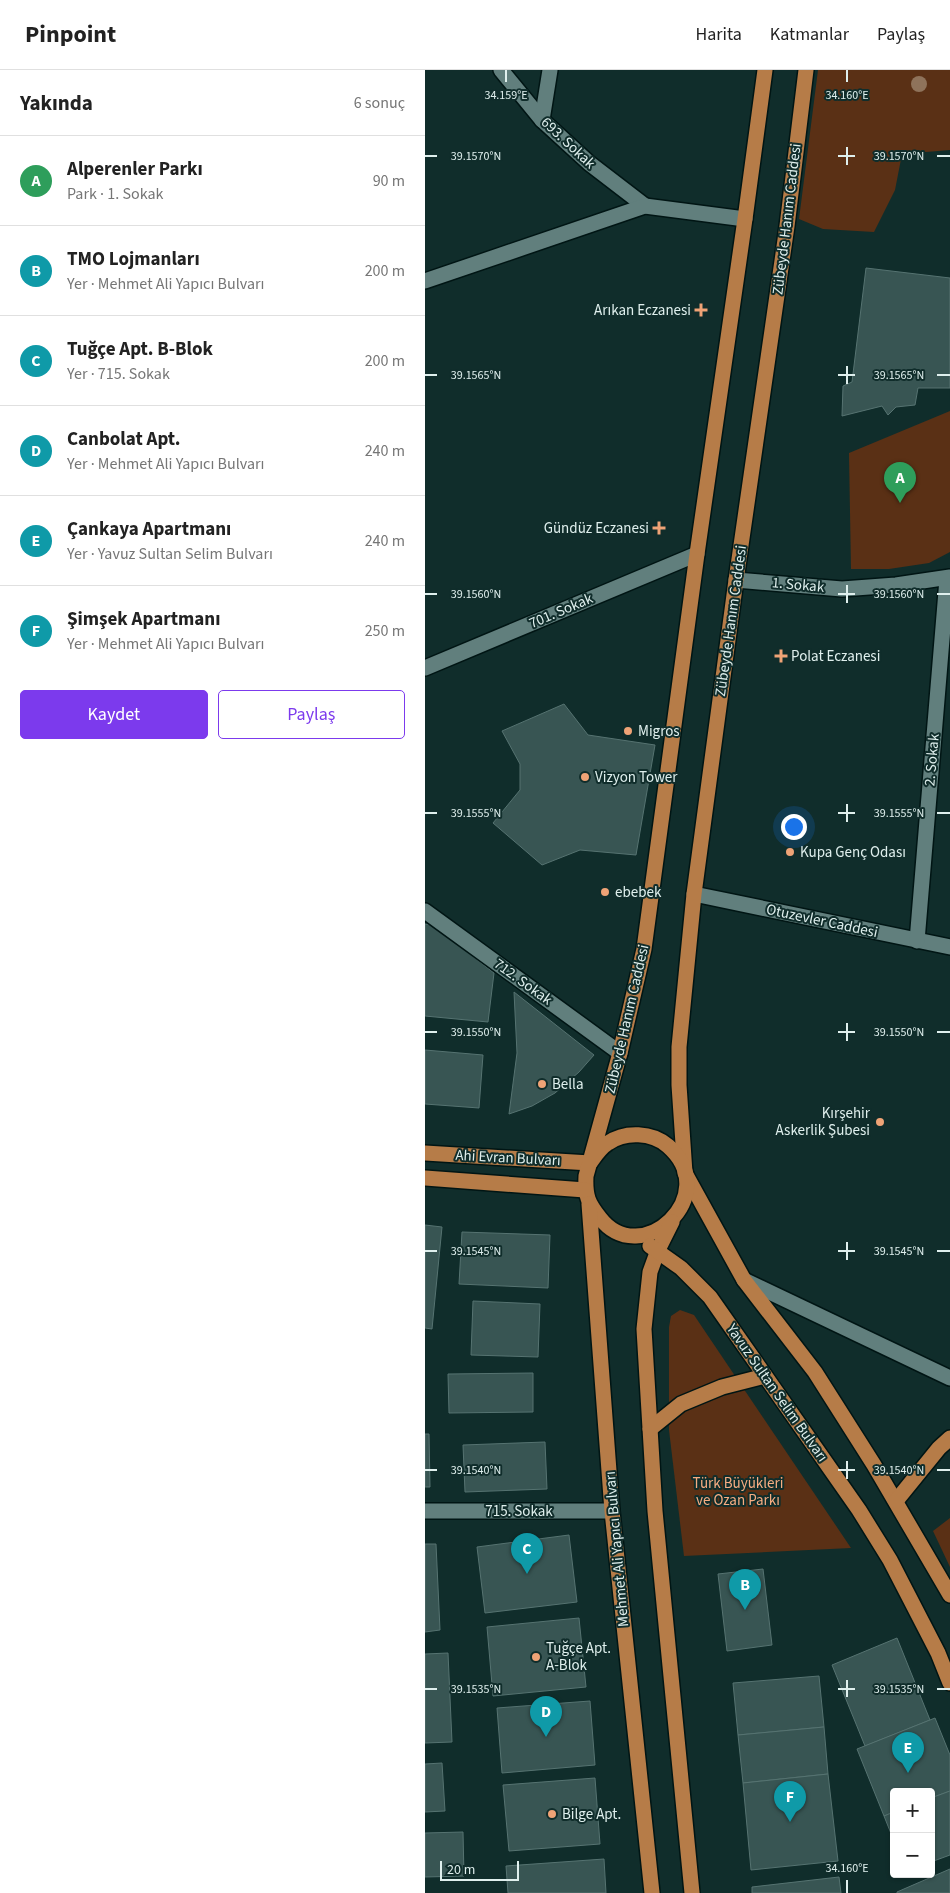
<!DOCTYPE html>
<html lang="tr">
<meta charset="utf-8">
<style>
body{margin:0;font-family:"Source Sans 3",sans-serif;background:#f2f2f2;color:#222}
.controls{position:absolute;right:15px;bottom:15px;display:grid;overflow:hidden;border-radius:5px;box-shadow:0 1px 4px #0004}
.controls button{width:45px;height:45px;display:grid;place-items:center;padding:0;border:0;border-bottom:1px solid #e0e0e0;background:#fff;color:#222;font:25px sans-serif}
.scale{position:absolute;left:15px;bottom:12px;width:79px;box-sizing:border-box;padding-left:5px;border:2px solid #dfefed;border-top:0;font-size:14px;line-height:18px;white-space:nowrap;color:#dfefed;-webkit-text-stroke:4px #102d2b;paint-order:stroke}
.you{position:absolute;left:368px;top:756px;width:18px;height:18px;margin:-12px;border:4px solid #fff;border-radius:50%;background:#1a73e8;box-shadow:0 0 0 8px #1a73e833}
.badge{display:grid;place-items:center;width:32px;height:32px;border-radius:50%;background:#7c3aed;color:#fff;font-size:16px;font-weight:700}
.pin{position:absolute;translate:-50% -41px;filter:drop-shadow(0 1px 2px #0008)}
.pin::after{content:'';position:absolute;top:26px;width:18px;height:15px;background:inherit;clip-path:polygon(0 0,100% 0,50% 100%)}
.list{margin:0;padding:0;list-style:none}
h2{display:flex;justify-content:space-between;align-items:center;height:65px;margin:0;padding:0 20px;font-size:21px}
h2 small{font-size:16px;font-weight:400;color:#767676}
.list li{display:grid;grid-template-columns:32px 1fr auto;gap:15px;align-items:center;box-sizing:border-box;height:90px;padding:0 20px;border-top:1px solid #e0e0e0}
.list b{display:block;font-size:19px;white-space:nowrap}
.list p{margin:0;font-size:16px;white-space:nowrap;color:#767676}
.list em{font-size:16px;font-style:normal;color:#767676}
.actions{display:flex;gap:10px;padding:15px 20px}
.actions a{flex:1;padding:11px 0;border:1px solid #7c3aed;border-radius:5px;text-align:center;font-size:18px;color:#7c3aed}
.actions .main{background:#7c3aed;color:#fff}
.map{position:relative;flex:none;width:525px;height:1823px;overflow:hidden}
header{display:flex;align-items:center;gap:30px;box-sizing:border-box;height:70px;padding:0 25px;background:#fff;border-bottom:1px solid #e0e0e0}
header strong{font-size:24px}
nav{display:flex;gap:28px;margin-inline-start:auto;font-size:18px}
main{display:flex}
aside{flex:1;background:#fff}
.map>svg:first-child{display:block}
.green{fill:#5a3015}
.building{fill:#385553;stroke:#567371}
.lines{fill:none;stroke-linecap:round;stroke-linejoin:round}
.minor-casing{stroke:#001514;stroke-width:18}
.major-casing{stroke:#001514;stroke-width:18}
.minor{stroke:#617f7d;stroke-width:15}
.major{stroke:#b67c48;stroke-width:15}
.tree{fill:#8f735b}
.ticks{fill:none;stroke:#dfefed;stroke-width:2}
.poi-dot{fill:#efa376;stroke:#102d2b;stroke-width:2}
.labels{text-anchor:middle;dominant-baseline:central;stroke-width:4;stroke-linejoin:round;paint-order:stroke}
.street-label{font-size:15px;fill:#dfefed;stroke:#102d2b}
.poi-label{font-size:15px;fill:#dfefed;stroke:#102d2b;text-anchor:start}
.park-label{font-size:15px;fill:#f7ad82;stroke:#102d2b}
.ticks-label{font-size:12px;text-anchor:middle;fill:#dfefed;stroke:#102d2b;stroke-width:4;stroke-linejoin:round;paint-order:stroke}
</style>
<header>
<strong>Pinpoint</strong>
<nav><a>Harita</a><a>Katmanlar</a><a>Paylaş</a></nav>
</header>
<main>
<aside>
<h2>Yakında<small>6 sonuç</small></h2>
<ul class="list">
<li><span class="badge" style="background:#2e9e5b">A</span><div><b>Alperenler Parkı</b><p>Park · 1. Sokak</p></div><em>90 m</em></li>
<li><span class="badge" style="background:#0f9aa8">B</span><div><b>TMO Lojmanları</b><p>Yer · Mehmet Ali Yapıcı Bulvarı</p></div><em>200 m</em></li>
<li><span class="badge" style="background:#0f9aa8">C</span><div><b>Tuğçe Apt. B-Blok</b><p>Yer · 715. Sokak</p></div><em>200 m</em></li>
<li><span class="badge" style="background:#0f9aa8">D</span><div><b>Canbolat Apt.</b><p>Yer · Mehmet Ali Yapıcı Bulvarı</p></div><em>240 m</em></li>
<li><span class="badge" style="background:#0f9aa8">E</span><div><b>Çankaya Apartmanı</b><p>Yer · Yavuz Sultan Selim Bulvarı</p></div><em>240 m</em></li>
<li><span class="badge" style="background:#0f9aa8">F</span><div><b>Şimşek Apartmanı</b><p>Yer · Mehmet Ali Yapıcı Bulvarı</p></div><em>250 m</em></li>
</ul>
<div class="actions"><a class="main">Kaydet</a><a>Paylaş</a></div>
</aside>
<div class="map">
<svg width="525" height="1823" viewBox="0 0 525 1823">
<rect width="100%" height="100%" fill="#102d2b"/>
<g class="green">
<polygon points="393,0 525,0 525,80 477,84 470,120 449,162 398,159 374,149"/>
<polygon points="525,341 525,482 504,493 464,499 426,499 424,383"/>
<polygon points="255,1240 269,1245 426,1478 259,1486 244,1360 244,1257 246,1246"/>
<polygon points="525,1448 525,1497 508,1461"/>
</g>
<g class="building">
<polygon points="441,198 525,208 525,318 493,318 490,335 471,337 463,345 457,336 417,346 418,316 427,312"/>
<polygon points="139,634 163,665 230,675 211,785 155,780 117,795 68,753 95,720 95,694 77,661"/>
<polygon points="0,854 8,855 69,903 63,952 0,946"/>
<polygon points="89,922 169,985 154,1002 130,1023 107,1036 84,1044 92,983"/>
<polygon points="0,980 58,985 54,1038 0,1034"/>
<polygon points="0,1155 17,1157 7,1259 0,1258"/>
<polygon points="37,1162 125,1165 123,1218 34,1214"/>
<polygon points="48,1231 115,1234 113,1287 46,1285"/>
<polygon points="108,1303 108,1342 24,1343 23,1304"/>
<polygon points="0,1364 4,1364 5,1417 0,1417"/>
<polygon points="120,1372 122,1419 40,1422 38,1375"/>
<polygon points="144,1465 152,1532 60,1543 52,1477"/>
<polygon points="0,1474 11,1474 15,1560 0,1562"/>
<polygon points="338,1499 347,1575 302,1581 293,1504"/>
<polygon points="154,1548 161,1617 68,1626 62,1557"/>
<polygon points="472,1568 505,1650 440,1676 407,1595"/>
<polygon points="23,1583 27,1672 0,1673 0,1584"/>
<polygon points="394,1606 399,1657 313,1665 308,1613"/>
<polygon points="165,1631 170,1695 77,1703 72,1638"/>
<polygon points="510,1648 525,1685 525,1721 506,1728 506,1722 469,1722 469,1742 459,1746 432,1679"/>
<polygon points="399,1657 403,1704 318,1713 313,1665"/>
<polygon points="17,1693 20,1741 0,1742 0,1694"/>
<polygon points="403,1704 413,1791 326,1800 318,1713"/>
<polygon points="170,1708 175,1774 84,1781 78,1715"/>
<polygon points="525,1721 525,1785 506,1792 506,1728"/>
<polygon points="469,1742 469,1771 459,1746"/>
<polygon points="38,1762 39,1806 0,1807 0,1763"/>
<polygon points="179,1789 181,1823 83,1823 81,1796"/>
<polygon points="525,1799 525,1823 472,1823 472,1822"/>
<polygon points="414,1807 416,1823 327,1823 327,1817"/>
</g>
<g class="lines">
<g class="minor-casing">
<g id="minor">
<polyline points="76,0 117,50 164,93 220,136"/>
<polyline points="117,50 125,0"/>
<polyline points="0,211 220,136 320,149"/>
<polyline points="311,510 417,519 471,515 525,507"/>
<polyline points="0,598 272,484"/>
<polyline points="269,824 525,877"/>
<polyline points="0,841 195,983"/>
<polyline points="492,871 522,509"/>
<polyline points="319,1210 525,1308"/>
<polyline points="0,1441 187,1441"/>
</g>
</g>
<g class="major-casing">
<g id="major">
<polyline points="381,0 362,156 311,510 269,824 254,977 254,1015 260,1103 319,1210 390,1302 449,1395 525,1525"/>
<polyline points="0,1083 165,1093"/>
<path d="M165,1093C170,1086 175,1078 183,1073C200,1061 227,1062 243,1076C299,1125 216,1201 175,1148C163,1133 160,1126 161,1106L195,983L219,879L272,484L320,149L340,0"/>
<polyline points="0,1108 160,1120"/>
<polyline points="164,1134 187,1441 227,1823"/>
<polyline points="247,1152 233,1180 225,1202 219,1259 230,1441 267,1823"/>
<polyline points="225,1176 256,1198 285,1227 434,1440 465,1490 513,1583 525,1613"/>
<polyline points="225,1359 256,1334 297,1317 340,1306"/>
<polyline points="471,1431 514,1378 525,1368"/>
</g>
</g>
<use href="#minor" class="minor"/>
<use href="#major" class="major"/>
</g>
<circle class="tree" cx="494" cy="14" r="8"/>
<path class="ticks" d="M81,0V12M422,0V12M422,77V95M0,86H12M413,86H430M512,86H525M422,296V314M0,305H12M413,305H430M512,305H525M422,515V533M0,524H12M413,524H430M512,524H525M422,734V752M0,743H12M413,743H430M512,743H525M422,953V971M0,962H12M413,962H430M512,962H525M422,1172V1190M0,1181H12M413,1181H430M512,1181H525M422,1391V1409M0,1400H12M413,1400H430M512,1400H525M422,1610V1627M0,1619H12M413,1619H430M512,1619H525M422,1810V1823"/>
<g class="poi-dot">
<path d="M273.5 232.5h5v5h5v5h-5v5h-5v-5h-5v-5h5z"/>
<path d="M231.5 450.5h5v5h5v5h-5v5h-5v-5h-5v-5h5z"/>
<path d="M353.5 578.5h5v5h5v5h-5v5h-5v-5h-5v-5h5z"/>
<circle cx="203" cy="661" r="5"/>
<circle cx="160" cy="707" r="5"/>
<circle cx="365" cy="782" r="5"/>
<circle cx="180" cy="822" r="5"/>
<circle cx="117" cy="1014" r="5"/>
<circle cx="455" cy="1052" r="5"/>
<circle cx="111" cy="1587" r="5"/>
<circle cx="127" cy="1744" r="5"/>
</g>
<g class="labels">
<g class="street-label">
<text transform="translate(143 73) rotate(43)">693. Sokak</text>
<text transform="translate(362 149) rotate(-83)">Zübeyde Hanım Caddesi</text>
<text transform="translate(373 515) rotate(5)">1. Sokak</text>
<text transform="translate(136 541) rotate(-23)">701. Sokak</text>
<text transform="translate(306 551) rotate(-82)">Zübeyde Hanım Caddesi</text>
<text transform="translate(507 690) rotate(-85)">2. Sokak</text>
<text transform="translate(397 851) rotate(12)">Otuzevler Caddesi</text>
<text transform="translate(98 912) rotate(36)">712. Sokak</text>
<text transform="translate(202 949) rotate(-77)">Zübeyde Hanım Caddesi</text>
<text transform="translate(83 1088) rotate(3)">Ahi Evran Bulvarı</text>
<text transform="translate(352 1323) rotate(55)">Yavuz Sultan Selim Bulvarı</text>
<text x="94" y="1441">715. Sokak</text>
<text transform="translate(192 1479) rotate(-95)">Mehmet Ali Yapıcı Bulvarı</text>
</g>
<g class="poi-label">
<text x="266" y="240" text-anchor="end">Arıkan Eczanesi</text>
<text x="224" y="458" text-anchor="end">Gündüz Eczanesi</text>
<text x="366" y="586">Polat Eczanesi</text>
<text x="213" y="661">Migros</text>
<text x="170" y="707">Vizyon Tower</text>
<text x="375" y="782">Kupa Genç Odası</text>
<text x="190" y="822">ebebek</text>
<text x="127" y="1014">Bella</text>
<text x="445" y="1043" text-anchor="end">Kırşehir<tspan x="445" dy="17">Askerlik Şubesi</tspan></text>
<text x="121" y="1578">Tuğçe Apt.<tspan x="121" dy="17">A-Blok</tspan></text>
<text x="137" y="1744">Bilge Apt.</text>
</g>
<g class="park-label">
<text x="313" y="1413">Türk Büyükleri<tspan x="313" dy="17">ve Ozan Parkı</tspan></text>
</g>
</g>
<g class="ticks-label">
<text x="81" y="29">34.159°E</text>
<text x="422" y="29">34.160°E</text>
<text x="51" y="90">39.1570°N</text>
<text x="474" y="90">39.1570°N</text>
<text x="51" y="309">39.1565°N</text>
<text x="474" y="309">39.1565°N</text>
<text x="51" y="528">39.1560°N</text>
<text x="474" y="528">39.1560°N</text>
<text x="51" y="747">39.1555°N</text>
<text x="474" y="747">39.1555°N</text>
<text x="51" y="966">39.1550°N</text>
<text x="474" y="966">39.1550°N</text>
<text x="51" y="1185">39.1545°N</text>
<text x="474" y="1185">39.1545°N</text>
<text x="51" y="1404">39.1540°N</text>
<text x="474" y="1404">39.1540°N</text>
<text x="51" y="1623">39.1535°N</text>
<text x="474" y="1623">39.1535°N</text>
<text x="422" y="1802">34.160°E</text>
</g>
</svg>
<div class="controls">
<button>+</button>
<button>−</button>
</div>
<div class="scale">20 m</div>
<div class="you"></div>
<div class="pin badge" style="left:475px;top:433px;background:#2e9e5b">A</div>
<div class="pin badge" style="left:320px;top:1540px;background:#0f9aa8">B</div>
<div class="pin badge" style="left:102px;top:1504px;background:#0f9aa8">C</div>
<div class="pin badge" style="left:121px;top:1667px;background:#0f9aa8">D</div>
<div class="pin badge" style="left:483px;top:1703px;background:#0f9aa8">E</div>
<div class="pin badge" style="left:365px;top:1752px;background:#0f9aa8">F</div>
</div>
</main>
